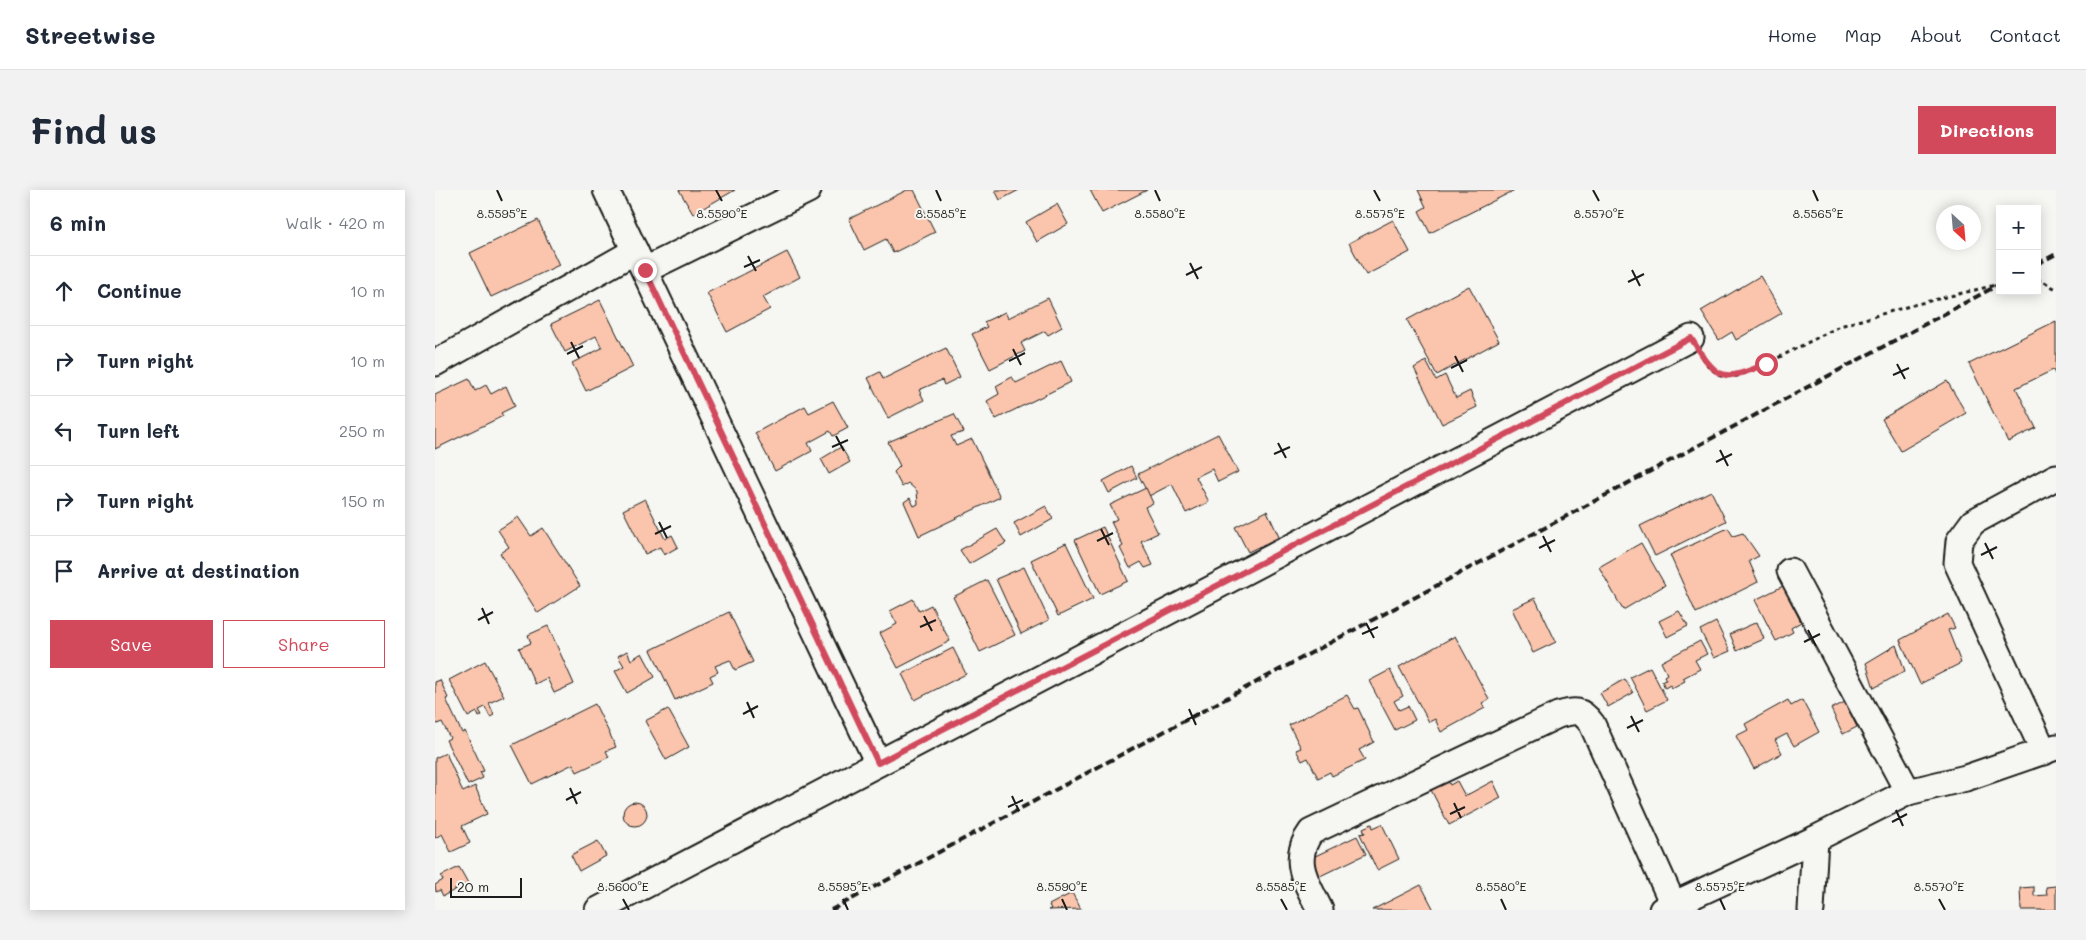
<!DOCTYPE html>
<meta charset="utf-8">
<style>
body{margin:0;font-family:Mali,sans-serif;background:#f2f2f3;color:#1f2937}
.controls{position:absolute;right:15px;top:15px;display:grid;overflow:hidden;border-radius:0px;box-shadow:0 2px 12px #0003}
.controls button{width:45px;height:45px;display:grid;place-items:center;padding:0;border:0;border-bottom:1px solid #e0e1e3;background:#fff;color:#1f2937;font:25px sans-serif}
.compass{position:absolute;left:1501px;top:15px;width:45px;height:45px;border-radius:50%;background:#fff;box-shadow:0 2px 12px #0003;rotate:154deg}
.scale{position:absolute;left:15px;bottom:12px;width:72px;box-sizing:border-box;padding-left:5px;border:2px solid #1c1c1c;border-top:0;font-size:14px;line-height:18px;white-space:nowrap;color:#1c1c1c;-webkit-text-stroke:4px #f6f6f2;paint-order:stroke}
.stop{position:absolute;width:15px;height:15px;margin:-11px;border:4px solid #d1495b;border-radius:50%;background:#fff}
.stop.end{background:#d1495b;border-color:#fff;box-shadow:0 1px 5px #0008}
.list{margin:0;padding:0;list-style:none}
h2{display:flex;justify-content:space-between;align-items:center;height:65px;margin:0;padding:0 20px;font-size:21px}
h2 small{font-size:16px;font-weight:400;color:#747a83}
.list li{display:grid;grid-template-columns:32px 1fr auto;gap:15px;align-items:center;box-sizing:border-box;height:70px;padding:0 20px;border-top:1px solid #e0e1e3}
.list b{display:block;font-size:19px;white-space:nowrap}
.list em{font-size:16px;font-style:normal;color:#747a83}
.actions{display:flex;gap:10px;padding:15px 20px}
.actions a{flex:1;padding:11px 0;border:1px solid #d1495b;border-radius:0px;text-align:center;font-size:18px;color:#d1495b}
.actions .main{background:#d1495b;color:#fff}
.icon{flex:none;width:28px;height:28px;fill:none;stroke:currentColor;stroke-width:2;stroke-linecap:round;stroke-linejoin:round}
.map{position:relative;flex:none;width:1621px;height:720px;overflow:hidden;border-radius:0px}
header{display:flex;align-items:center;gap:30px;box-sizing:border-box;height:70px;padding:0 25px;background:#fff;border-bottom:1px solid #e0e1e3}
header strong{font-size:24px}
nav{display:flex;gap:28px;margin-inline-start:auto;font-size:18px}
.intro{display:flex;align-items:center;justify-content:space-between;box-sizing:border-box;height:120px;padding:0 30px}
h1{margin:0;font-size:35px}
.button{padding:12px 22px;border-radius:0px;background:#d1495b;color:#fff;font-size:18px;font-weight:700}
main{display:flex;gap:30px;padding:0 30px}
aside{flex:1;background:#fff;border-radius:0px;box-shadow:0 2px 12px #0003}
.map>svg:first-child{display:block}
.building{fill:#fac5ac;stroke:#1c1c1c}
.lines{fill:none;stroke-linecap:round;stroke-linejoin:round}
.minor-casing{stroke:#1c1c1c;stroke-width:29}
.path{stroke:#1c1c1c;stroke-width:3;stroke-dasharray:4 4;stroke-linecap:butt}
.minor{stroke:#f6f6f2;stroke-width:25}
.rail{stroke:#1c1c1c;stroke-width:4;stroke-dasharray:8 4;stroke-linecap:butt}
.route{stroke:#d1495b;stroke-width:6}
.ticks{fill:none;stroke:#1c1c1c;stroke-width:2}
.ticks-label{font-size:12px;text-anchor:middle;fill:#1c1c1c;stroke:#f6f6f2;stroke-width:4;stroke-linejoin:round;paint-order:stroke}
</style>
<header>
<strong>Streetwise</strong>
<nav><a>Home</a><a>Map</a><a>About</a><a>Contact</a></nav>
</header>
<div class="intro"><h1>Find us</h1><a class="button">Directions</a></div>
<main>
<aside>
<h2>6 min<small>Walk · 420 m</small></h2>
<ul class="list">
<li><svg class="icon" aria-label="ahead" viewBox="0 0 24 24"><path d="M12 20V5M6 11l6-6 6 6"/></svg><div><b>Continue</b></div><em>10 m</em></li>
<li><svg class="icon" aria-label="right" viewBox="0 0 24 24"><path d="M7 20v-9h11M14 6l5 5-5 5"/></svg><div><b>Turn right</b></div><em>10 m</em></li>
<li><svg class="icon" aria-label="left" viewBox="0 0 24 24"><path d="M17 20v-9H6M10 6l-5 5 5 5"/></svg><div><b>Turn left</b></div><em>250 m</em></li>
<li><svg class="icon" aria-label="right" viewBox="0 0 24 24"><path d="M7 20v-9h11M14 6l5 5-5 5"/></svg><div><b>Turn right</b></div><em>150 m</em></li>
<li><svg class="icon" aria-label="arrive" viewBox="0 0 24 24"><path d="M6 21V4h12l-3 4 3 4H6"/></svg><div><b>Arrive at destination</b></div></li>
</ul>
<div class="actions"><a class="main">Save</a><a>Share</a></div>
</aside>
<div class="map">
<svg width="1621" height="720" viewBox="0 0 1621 720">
<rect width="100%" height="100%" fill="#f6f6f2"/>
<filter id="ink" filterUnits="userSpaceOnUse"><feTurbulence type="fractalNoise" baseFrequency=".02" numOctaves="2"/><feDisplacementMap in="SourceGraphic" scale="10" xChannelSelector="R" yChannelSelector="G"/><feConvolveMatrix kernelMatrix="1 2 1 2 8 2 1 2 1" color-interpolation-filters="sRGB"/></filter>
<g filter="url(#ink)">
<g class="building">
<polygon points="244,0 300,0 258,24"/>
<polygon points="472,0 479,0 500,42 458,63 451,49 429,60 414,29"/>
<polygon points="560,0 584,0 565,10"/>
<polygon points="655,0 712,0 667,23"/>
<polygon points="983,0 1080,0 995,43 984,21 991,17"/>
<polygon points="622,14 633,34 602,52 591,32"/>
<polygon points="103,30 124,75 56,107 35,63"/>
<polygon points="958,30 975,62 931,85 914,53"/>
<polygon points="352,62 365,87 328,107 335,119 292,142 272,103"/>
<polygon points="1325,86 1347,123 1301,150 1297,142 1284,150 1266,121"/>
<polygon points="1034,96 1064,151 1002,185 972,130"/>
<polygon points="613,108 627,137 613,145 610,141 586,153 590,161 555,179 537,144 552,137 549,132 570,122 573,128"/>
<polygon points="165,110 198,177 151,201 137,173 167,158 161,146 130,162 116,134"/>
<polygon points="1621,131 1621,186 1618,180 1581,198 1601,238 1573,252 1534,174"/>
<polygon points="511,158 525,187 509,195 507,190 484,200 489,210 453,228 433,188 445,182 448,189"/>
<polygon points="626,171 636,192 561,229 552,211 564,204 561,196 577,187 581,193"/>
<polygon points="991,171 1001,190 1010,185 1021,208 1035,201 1042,217 1007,234 979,178"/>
<polygon points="34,189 40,201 51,195 56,204 71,196 80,216 66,223 68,226 0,259 0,205"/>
<polygon points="1512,191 1531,223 1466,261 1447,229"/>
<polygon points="398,211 413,238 398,246 395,241 373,253 377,261 340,281 320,243 370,216 374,223"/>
<polygon points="519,224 529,242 516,246 521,256 537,249 565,307 484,346 469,312 475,308 479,316 483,314 482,301 473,293 467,297 459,282 465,276 453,252"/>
<polygon points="783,244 803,282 783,292 777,279 761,287 774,312 751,323 737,294 714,306 703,284"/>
<polygon points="406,257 415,272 394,284 386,269"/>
<polygon points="696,276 702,288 674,303 668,291"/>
<polygon points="711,298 718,313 710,317 723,343 706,351 718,375 710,378 706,372 695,378 685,358 688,356 676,332 682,329 675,315"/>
<polygon points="1276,301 1291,331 1220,366 1205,336"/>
<polygon points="210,309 230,349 237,345 243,357 229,365 225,357 210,364 188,320"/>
<polygon points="611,316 618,329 586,347 579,333"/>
<polygon points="832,321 844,347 813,362 800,337"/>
<polygon points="83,327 96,346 108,338 145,396 103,423 65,363 74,357 63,340"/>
<polygon points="668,337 693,391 665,404 640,350"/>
<polygon points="1293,338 1298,346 1308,343 1324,366 1314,371 1323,392 1261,423 1235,365"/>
<polygon points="562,339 571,353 534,374 525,360"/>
<polygon points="631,353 658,409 623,426 596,370"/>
<polygon points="1206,353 1230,395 1188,420 1164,377"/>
<polygon points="589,377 614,430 586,444 561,389"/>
<polygon points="552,390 580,445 545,462 518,407"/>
<polygon points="1348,396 1366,432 1356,438 1358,442 1341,451 1320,410"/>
<polygon points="1100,408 1121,452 1098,463 1077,419"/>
<polygon points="478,409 484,421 496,415 515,451 463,478 445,443 462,434 455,421"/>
<polygon points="1244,421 1253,436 1232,447 1224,431"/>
<polygon points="294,422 318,472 300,480 295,470 280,476 283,482 275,486 278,492 240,510 216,460"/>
<polygon points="1513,424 1520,438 1513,440 1526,473 1485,494 1465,450"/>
<polygon points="1281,432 1295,461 1279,468 1265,440"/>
<polygon points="1322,432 1329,449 1302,461 1295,444"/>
<polygon points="113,436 139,494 119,503 112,488 100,494 84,458 96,453 93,445"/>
<polygon points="1020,446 1054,509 1047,513 1050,518 1006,542 1000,529 994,532 964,477"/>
<polygon points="1265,451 1272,464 1260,470 1265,479 1248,488 1250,491 1237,498 1235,495 1230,498 1227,491 1231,490 1229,486 1232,484 1226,472"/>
<polygon points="1461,455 1470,481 1439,498 1431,473"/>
<polygon points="518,458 531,484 480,510 467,484"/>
<polygon points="192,461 196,470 207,463 220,487 192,503 180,481 189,476 183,466"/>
<polygon points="50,471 69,506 54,513 59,525 55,527 50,517 44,520 47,525 44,527 42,522 33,527 14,490"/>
<polygon points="1215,477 1232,510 1212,520 1195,487"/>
<polygon points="955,480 968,506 959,511 964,520 973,516 980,530 960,540 934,491"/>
<polygon points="1190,489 1198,503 1173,517 1165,503"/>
<polygon points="5,490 13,508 11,509 27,543 30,541 49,581 45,582 48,588 33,595 11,550 15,548 7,532 2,534 0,532 0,492"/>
<polygon points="912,505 920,519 923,518 939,552 924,560 930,570 897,586 895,582 883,588 873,568 867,571 861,560 866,558 854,535"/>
<polygon points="1353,510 1356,516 1367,510 1384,542 1359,556 1352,544 1340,550 1347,563 1319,579 1301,546 1313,540 1310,534"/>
<polygon points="1410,512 1422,537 1408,544 1396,519"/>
<polygon points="160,514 181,557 171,561 174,567 142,582 138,574 97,594 77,555"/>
<polygon points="233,519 254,557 231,570 210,531"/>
<polygon points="11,563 28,602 40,596 52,624 27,636 35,653 16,662 7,644 0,648 0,568"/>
<polygon points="1013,591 1015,595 1022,591 1030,606 1058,591 1066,608 1014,635 996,600"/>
<circle cx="200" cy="624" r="12"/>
<polygon points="937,634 938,638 947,634 964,669 942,680 925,644 930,643 928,638"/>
<polygon points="922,646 931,664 883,687 874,669"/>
<polygon points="163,651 171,666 144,681 136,665"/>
<polygon points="24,677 33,693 8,706 5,700 1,702 0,695 8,690 6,686"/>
<polygon points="986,695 999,720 937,720"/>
<polygon points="1621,696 1621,720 1586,720 1585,698 1599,697 1599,706 1612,705 1611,697"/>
<polygon points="637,703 646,719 613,720 616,719 614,715"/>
</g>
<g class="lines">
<g class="minor-casing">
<g id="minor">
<polyline points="171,0 443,573"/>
<polyline points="210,80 373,0"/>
<polyline points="0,173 200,61"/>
<polyline points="1355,381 1473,602"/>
<polyline points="1609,562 1522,373 1524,351 1538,332 1621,287"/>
<polyline points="163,720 1256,148"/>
<path d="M885,720C872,693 855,670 876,642L1123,525C1141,520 1146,519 1157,534L1238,714"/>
<polyline points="1227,720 1380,649 1473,602 1531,588 1621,557"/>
<polyline points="1376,720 1380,649"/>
</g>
</g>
<g class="path">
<polyline points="1602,90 1606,90 1621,99"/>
<polyline points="1268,167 1274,177 1286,186 1302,186 1331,174 1405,136 1478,115 1565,94"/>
</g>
<use href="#minor" class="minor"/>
<g class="rail">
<polyline points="1602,74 1621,64"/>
<polyline points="396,720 1565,94"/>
</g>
</g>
</g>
<g class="lines" filter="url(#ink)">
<path class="route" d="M210,80L443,573L1256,148C1283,190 1285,193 1331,174"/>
</g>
<path class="ticks" d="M62,0L67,11M281,0L287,11M501,0L506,11M720,0L725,11M939,0L945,11M1158,0L1164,11M1378,0L1383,11M313,66L321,81M755,73L763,89M309,77L325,70M1197,80L1205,96M751,85L767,77M1193,92L1209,84M136,152L144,168M578,159L586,175M132,164L148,156M1020,166L1028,182M574,171L590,163M1462,174L1470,189M1016,178L1032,170M1458,185L1474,178M401,246L409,261M843,253L851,268M397,257L413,250M1285,260L1293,276M839,264L855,257M1281,272L1297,264M224,332L232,348M666,339L674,355M220,344L236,336M1108,346L1116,362M662,351L678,343M1550,353L1558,369M1104,358L1120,350M1546,365L1562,357M47,418L54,434M489,426L497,441M43,430L58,422M931,433L939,448M485,437L501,430M1373,440L1381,456M927,444L943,437M1369,452L1385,444M312,512L319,528M754,519L761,535M308,524L323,516M1196,526L1204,542M750,531L765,523M1192,538L1208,530M135,598L142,614M577,606L584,621M131,610L146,602M1019,613L1026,628M573,617L588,610M1461,620L1468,636M1015,624L1030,617M1457,632L1472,624M188,709L194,720M408,709L413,720M627,709L632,720M846,709L852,720M1066,709L1071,720M1285,709L1290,720M1504,709L1510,720"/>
<g class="ticks-label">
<text x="67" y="28">8.5595°E</text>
<text x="287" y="28">8.5590°E</text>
<text x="506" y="28">8.5585°E</text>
<text x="725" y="28">8.5580°E</text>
<text x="945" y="28">8.5575°E</text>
<text x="1164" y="28">8.5570°E</text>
<text x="1383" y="28">8.5565°E</text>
<text x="188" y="701">8.5600°E</text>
<text x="408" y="701">8.5595°E</text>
<text x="627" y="701">8.5590°E</text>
<text x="846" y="701">8.5585°E</text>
<text x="1066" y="701">8.5580°E</text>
<text x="1285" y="701">8.5575°E</text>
<text x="1504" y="701">8.5570°E</text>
</g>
</svg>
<div class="controls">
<button>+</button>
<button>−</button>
</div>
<svg class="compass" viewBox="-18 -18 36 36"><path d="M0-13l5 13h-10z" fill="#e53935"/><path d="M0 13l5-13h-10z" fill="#747a83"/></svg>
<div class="scale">20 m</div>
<div class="stop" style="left:1331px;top:174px"></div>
<div class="stop end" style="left:210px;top:80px"></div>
</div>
</main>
